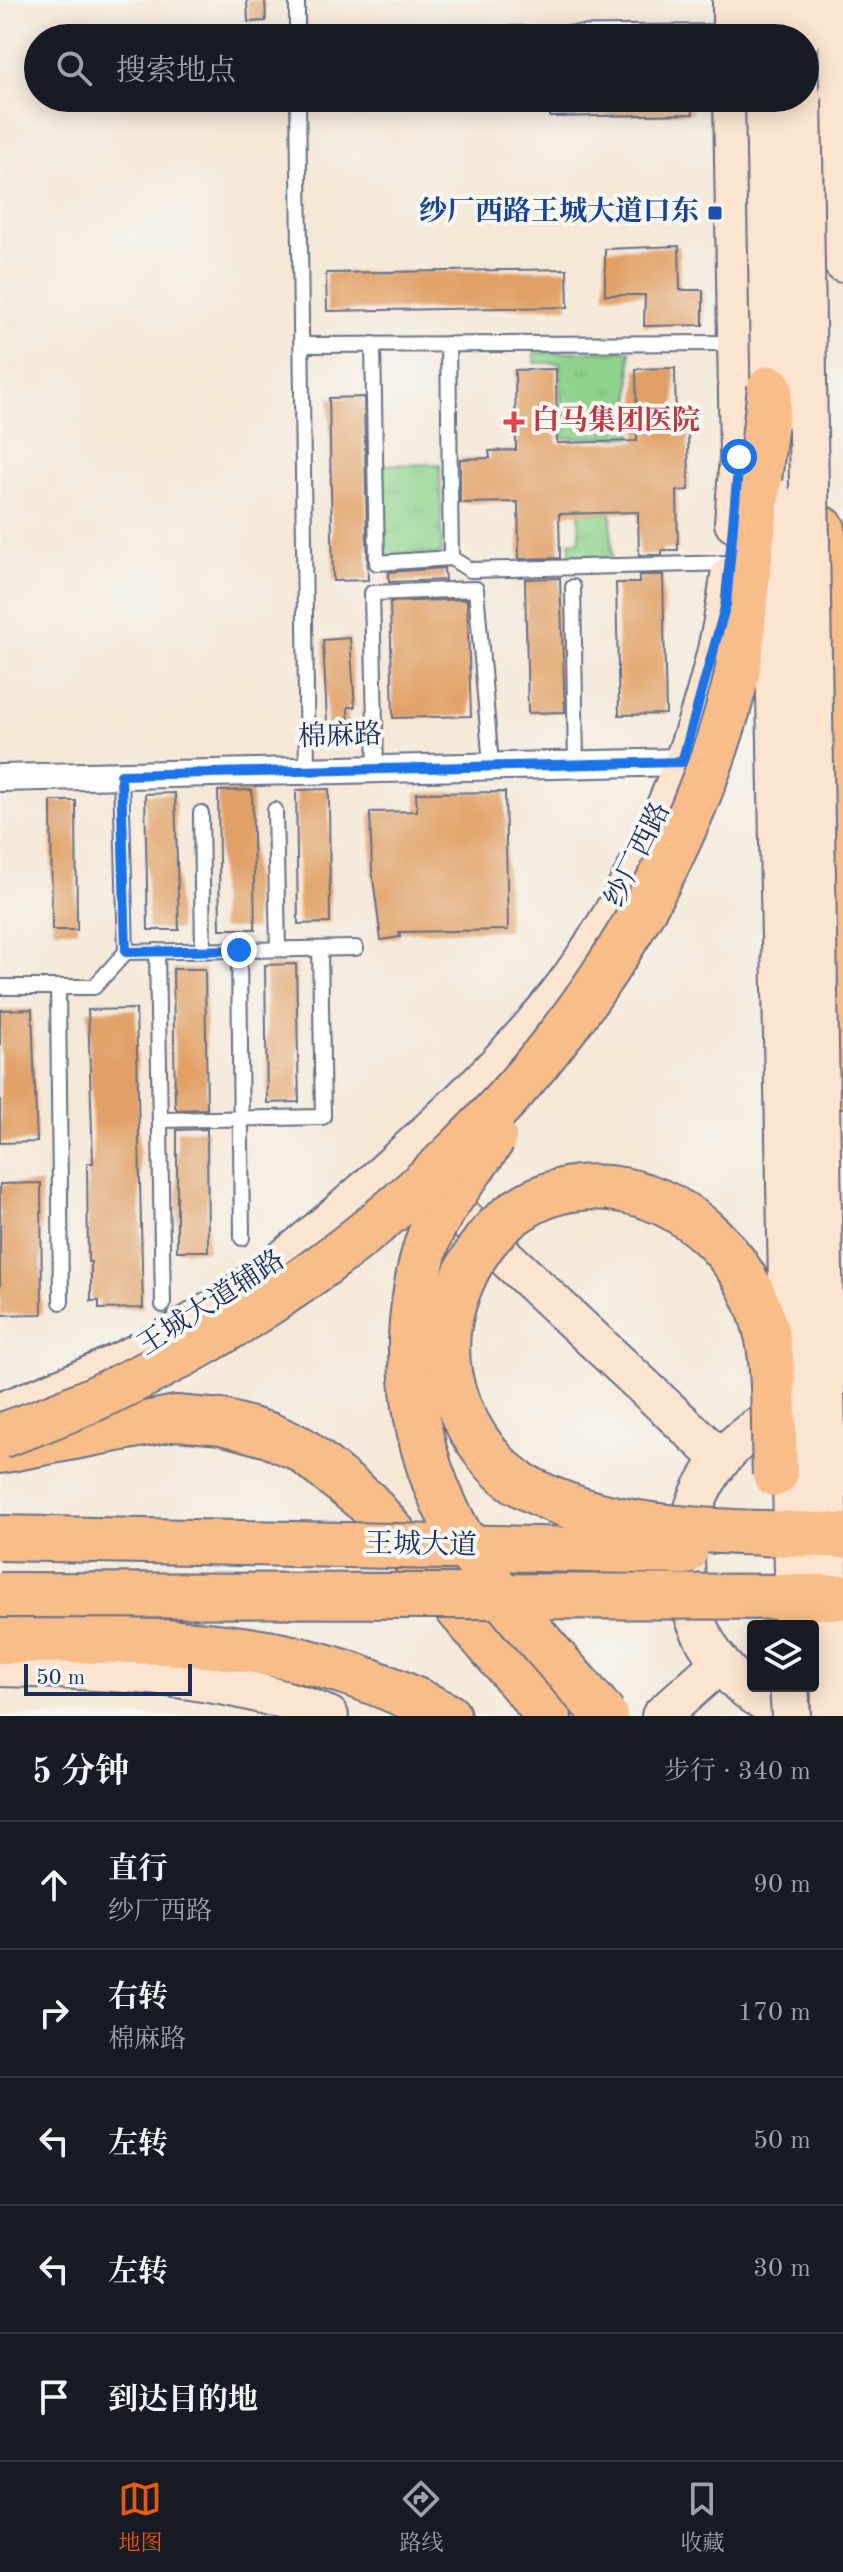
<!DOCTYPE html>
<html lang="zh">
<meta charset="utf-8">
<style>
body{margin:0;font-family:"Old Standard TT","Noto Serif SC",serif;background:#242831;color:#f1f3f6}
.controls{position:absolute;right:24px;bottom:24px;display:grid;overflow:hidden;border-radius:8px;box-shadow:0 4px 20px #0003}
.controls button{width:72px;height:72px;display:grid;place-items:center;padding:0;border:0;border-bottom:2px solid #363941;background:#171b24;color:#f1f3f6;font:40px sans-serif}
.scale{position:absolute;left:24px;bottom:20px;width:168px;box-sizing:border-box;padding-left:8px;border:4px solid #1b2f5e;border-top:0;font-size:22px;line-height:28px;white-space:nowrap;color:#1b2f5e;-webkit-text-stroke:6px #f6f6f2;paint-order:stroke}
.stop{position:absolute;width:24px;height:24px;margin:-18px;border:6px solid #1a73e8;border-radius:50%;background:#fff}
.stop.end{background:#1a73e8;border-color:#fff;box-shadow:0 2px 8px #0008}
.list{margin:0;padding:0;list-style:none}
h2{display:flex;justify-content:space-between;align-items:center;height:104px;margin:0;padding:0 32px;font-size:34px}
h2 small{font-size:26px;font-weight:400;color:#9ea1a6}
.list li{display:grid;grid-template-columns:52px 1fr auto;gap:24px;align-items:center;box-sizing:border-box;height:128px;padding:0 32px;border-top:2px solid #363941}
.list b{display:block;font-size:30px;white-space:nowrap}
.list p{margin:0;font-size:26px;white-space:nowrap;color:#9ea1a6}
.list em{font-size:26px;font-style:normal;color:#9ea1a6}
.icon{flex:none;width:44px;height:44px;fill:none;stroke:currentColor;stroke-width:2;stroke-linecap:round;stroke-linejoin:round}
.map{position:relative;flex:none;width:843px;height:1716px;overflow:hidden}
.search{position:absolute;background:#171b24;box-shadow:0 4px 20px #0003;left:24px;right:24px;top:24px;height:88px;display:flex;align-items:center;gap:20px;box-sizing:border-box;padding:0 28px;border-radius:44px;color:#9ea1a6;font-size:30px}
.sheet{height:744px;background:#171b24}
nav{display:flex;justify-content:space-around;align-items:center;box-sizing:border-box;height:112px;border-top:2px solid #363941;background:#171b24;font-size:22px;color:#9ea1a6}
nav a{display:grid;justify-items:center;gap:4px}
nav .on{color:#ea580c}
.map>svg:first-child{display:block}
.grass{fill:url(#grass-tufts);stroke:#548175;stroke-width:2}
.building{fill:#e1a166}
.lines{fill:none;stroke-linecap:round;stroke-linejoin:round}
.lane-casing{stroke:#677088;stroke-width:18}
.street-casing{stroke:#677088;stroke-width:30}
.secondary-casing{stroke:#677088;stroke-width:42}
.highway-casing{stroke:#677088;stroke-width:48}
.lane{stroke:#fff;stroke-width:14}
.street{stroke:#fff;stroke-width:26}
.secondary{stroke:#fce5d0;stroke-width:38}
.highway{stroke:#f8bd89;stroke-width:44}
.secondary-bridge-casing{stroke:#677088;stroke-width:42;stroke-linecap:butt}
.highway-bridge-casing{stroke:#677088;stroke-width:48;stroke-linecap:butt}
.secondary-bridge{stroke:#fce5d0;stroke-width:38}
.highway-bridge{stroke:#f8bd89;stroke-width:44}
.route{stroke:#1a73e8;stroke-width:10}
.transit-dot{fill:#1a4fb4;stroke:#f6f6f2;stroke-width:3}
.health-dot{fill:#e0444e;stroke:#f6f6f2;stroke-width:3}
.labels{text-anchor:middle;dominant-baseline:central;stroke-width:8;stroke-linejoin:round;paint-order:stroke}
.transit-label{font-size:28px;font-weight:bold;fill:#164399;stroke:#f6f6f2;text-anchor:end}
.health-label{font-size:28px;font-weight:bold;fill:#be3a42;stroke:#f6f6f2;text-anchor:start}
.street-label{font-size:28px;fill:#1b2f5e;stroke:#f6f6f2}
</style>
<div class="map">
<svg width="843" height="1716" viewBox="0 0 843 1716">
<defs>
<pattern id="grass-tufts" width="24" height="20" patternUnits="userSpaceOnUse" patternTransform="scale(2)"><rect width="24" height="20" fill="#8ed38c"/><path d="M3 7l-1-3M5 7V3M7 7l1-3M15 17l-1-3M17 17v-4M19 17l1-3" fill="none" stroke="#7ab57b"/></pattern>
</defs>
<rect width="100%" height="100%" fill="#f6f6f2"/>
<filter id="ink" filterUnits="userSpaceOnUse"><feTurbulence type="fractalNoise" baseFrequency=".0125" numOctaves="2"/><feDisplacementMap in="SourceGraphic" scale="16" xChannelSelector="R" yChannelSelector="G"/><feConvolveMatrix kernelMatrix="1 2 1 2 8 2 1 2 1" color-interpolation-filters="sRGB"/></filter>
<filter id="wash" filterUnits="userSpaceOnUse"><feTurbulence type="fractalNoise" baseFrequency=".006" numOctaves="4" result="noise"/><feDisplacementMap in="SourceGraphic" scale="32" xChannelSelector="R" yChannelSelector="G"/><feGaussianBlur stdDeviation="1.8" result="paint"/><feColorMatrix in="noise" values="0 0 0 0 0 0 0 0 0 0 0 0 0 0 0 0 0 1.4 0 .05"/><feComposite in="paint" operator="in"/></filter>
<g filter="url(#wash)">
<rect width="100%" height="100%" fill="#f5e8d7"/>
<g class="grass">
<polygon points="630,350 632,437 562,438 560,363 535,363 534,353"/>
<polygon points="440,464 442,554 384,555 382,465"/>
<polygon points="611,512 612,558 570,559 570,542 580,541 579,513"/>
</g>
<g id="blocks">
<g class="building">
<polygon points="247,0 265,0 266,21 248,22"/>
<polygon points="550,98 692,98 693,114 550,117"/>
<polygon points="679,246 680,290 703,290 703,325 644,326 645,295 605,295 605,249"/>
<polygon points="567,269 568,307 327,311 326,273"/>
<polygon points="675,368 676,431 688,431 689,490 677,491 678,550 662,550 662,555 639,555 638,512 559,514 560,558 519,559 518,502 460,503 460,459 490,458 489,451 516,450 515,370 556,369 557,443 637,441 636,369"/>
<polygon points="364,397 368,580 333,581 329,398"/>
<polygon points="444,568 445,580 389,582 389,572"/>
<polygon points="639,575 663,575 666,714 619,715 616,583 639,583"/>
<polygon points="560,578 565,712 528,713 525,579"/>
<polygon points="467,599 471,716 393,718 390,602"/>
<polygon points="350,638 355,707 348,707 349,741 328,742 323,640"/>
<polygon points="329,789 330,923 298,924 296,790"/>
<polygon points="252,790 255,929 220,929 218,791"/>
<polygon points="505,792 508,930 399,932 400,937 381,940 372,870 370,812 417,811 416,793"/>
<polygon points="175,793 179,930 148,930 145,794"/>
<polygon points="51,801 76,801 77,930 52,930"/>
<polygon points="296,964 299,1102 267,1103 265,965"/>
<polygon points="173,969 205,969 207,1109 177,1110 175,1106"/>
<polygon points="32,1009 37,1142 0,1143 0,1010"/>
<polygon points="136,1009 143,1308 99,1309 99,1301 91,1301 91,1262 88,1262 87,1163 93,1163 88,1010"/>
<polygon points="207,1129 208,1251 177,1251 177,1130"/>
<polygon points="41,1183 42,1314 0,1315 0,1184"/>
</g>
</g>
</g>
<g filter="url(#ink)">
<use href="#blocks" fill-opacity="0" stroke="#677088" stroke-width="2"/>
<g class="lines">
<g class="lane-casing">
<g id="lane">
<polyline points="297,0 297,38"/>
<polyline points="237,37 732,32"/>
<polyline points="298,98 307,770"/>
<polyline points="373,344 377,563 451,558 470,570 731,563"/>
<polyline points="448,344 451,558"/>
<polyline points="302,345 736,343"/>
<polyline points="573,587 576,764"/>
<polyline points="376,768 372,593 476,589 491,765"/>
<polyline points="121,775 126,952"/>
<polyline points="275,810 278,949"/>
<polyline points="201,813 203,950"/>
<polyline points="239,950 242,1238"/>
<polyline points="157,951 163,1305"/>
<polyline points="0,987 94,987 126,952 356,948"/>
<polyline points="58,987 61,1302"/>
<polyline points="160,1120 323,1117 320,949"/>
</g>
</g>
<g class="street-casing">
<polyline id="street" points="0,778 682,762"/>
</g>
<g class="secondary-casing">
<g id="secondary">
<polyline points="732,0 732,38"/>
<polyline points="763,0 763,38"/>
<polyline points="800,0 801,38"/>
<polyline points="837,0 843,263"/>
<polyline points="733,98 739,457 734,523"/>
<polyline points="425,1182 720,1458"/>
<path d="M0,1412C66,1387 131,1360 192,1323C266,1278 332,1221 396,1162C456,1106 518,1049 567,983C649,872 713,713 730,576"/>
<path d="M0,1667C110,1670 226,1674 329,1716"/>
<polyline points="661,1716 719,1664"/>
<path d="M796,1716C648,1664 648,1459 797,1408"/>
</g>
</g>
<g class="highway-casing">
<g id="highway">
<polyline points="823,529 837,657 843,1085"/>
<polyline points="0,1451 176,1418 222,1422 269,1435 301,1449 367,1502 549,1716"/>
<path d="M0,1641C170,1640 293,1634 448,1716"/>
</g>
</g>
<use href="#lane" class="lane"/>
<use href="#street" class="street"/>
<use href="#secondary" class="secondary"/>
<use href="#highway" class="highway"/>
<g class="secondary-bridge-casing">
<g id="secondary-bridge">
<polyline points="765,98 771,419"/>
<polyline points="802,98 831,1716"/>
<polyline points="772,497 795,1626"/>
<polyline points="789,1686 791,1716"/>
</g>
</g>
<g class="highway-bridge-casing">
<g id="highway-bridge">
<path d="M494,1137C475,1165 452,1193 436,1222C419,1253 410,1318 411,1352C413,1520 504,1598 605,1716"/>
<path d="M0,1436C335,1320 643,1037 734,687C742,656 743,621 746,590C754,523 762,456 770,388"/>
<path d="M775,1474C773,1433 776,1374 767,1335C730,1175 521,1123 458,1291C444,1328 443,1365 457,1402C470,1434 493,1469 524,1486C618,1538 739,1530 843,1536"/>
<polyline points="0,1538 685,1552"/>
<polyline points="0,1595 843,1597"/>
</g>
</g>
<use href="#secondary-bridge" class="secondary-bridge"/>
<use href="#highway-bridge" class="highway-bridge"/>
</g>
</g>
<g class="lines" filter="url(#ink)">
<polyline class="route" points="239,950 126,952 121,775 682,762 726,604 739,457"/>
</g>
<rect class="transit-dot" x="707" y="205" width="16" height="16" rx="4"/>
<path class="health-dot" d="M510 410h8v8h8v8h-8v8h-8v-8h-8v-8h8z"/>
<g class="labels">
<g class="transit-label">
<text x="699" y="213">纱厂西路王城大道口东</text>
</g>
<g class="health-label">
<text x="532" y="422">白马集团医院</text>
</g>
<g class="street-label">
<text transform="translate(340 737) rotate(-2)">棉麻路</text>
<text transform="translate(639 855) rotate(-64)">纱厂西路</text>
<text transform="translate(212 1304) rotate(-33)">王城大道辅路</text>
<text transform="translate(421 1546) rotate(1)">王城大道</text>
</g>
</g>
</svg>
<div class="controls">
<button><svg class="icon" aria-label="layers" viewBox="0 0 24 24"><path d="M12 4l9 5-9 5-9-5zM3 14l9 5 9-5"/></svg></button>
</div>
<div class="scale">50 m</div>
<div class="stop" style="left:739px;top:457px"></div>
<div class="stop end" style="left:239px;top:950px"></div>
<div class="search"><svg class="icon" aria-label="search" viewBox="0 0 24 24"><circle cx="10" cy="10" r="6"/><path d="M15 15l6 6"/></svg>搜索地点</div>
</div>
<section class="sheet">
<h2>5 分钟<small>步行 · 340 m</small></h2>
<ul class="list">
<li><svg class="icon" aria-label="ahead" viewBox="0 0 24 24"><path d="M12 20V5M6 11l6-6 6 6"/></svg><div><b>直行</b><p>纱厂西路</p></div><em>90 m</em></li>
<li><svg class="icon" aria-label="right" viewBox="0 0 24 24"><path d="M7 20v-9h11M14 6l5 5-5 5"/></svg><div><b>右转</b><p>棉麻路</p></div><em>170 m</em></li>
<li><svg class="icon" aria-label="left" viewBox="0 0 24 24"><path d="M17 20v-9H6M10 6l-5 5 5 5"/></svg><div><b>左转</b></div><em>50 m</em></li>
<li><svg class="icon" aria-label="left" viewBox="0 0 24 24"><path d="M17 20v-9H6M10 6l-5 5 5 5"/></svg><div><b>左转</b></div><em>30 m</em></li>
<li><svg class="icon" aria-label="arrive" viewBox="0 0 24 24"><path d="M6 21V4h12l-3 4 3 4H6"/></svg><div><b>到达目的地</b></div></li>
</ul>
</section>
<nav>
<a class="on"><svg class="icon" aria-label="map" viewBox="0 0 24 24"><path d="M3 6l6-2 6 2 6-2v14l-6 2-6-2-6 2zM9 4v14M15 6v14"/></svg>地图</a>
<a><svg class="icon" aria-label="directions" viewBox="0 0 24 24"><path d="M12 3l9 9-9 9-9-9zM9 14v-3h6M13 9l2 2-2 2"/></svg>路线</a>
<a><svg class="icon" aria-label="saved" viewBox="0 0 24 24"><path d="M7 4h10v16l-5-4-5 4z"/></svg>收藏</a>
</nav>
